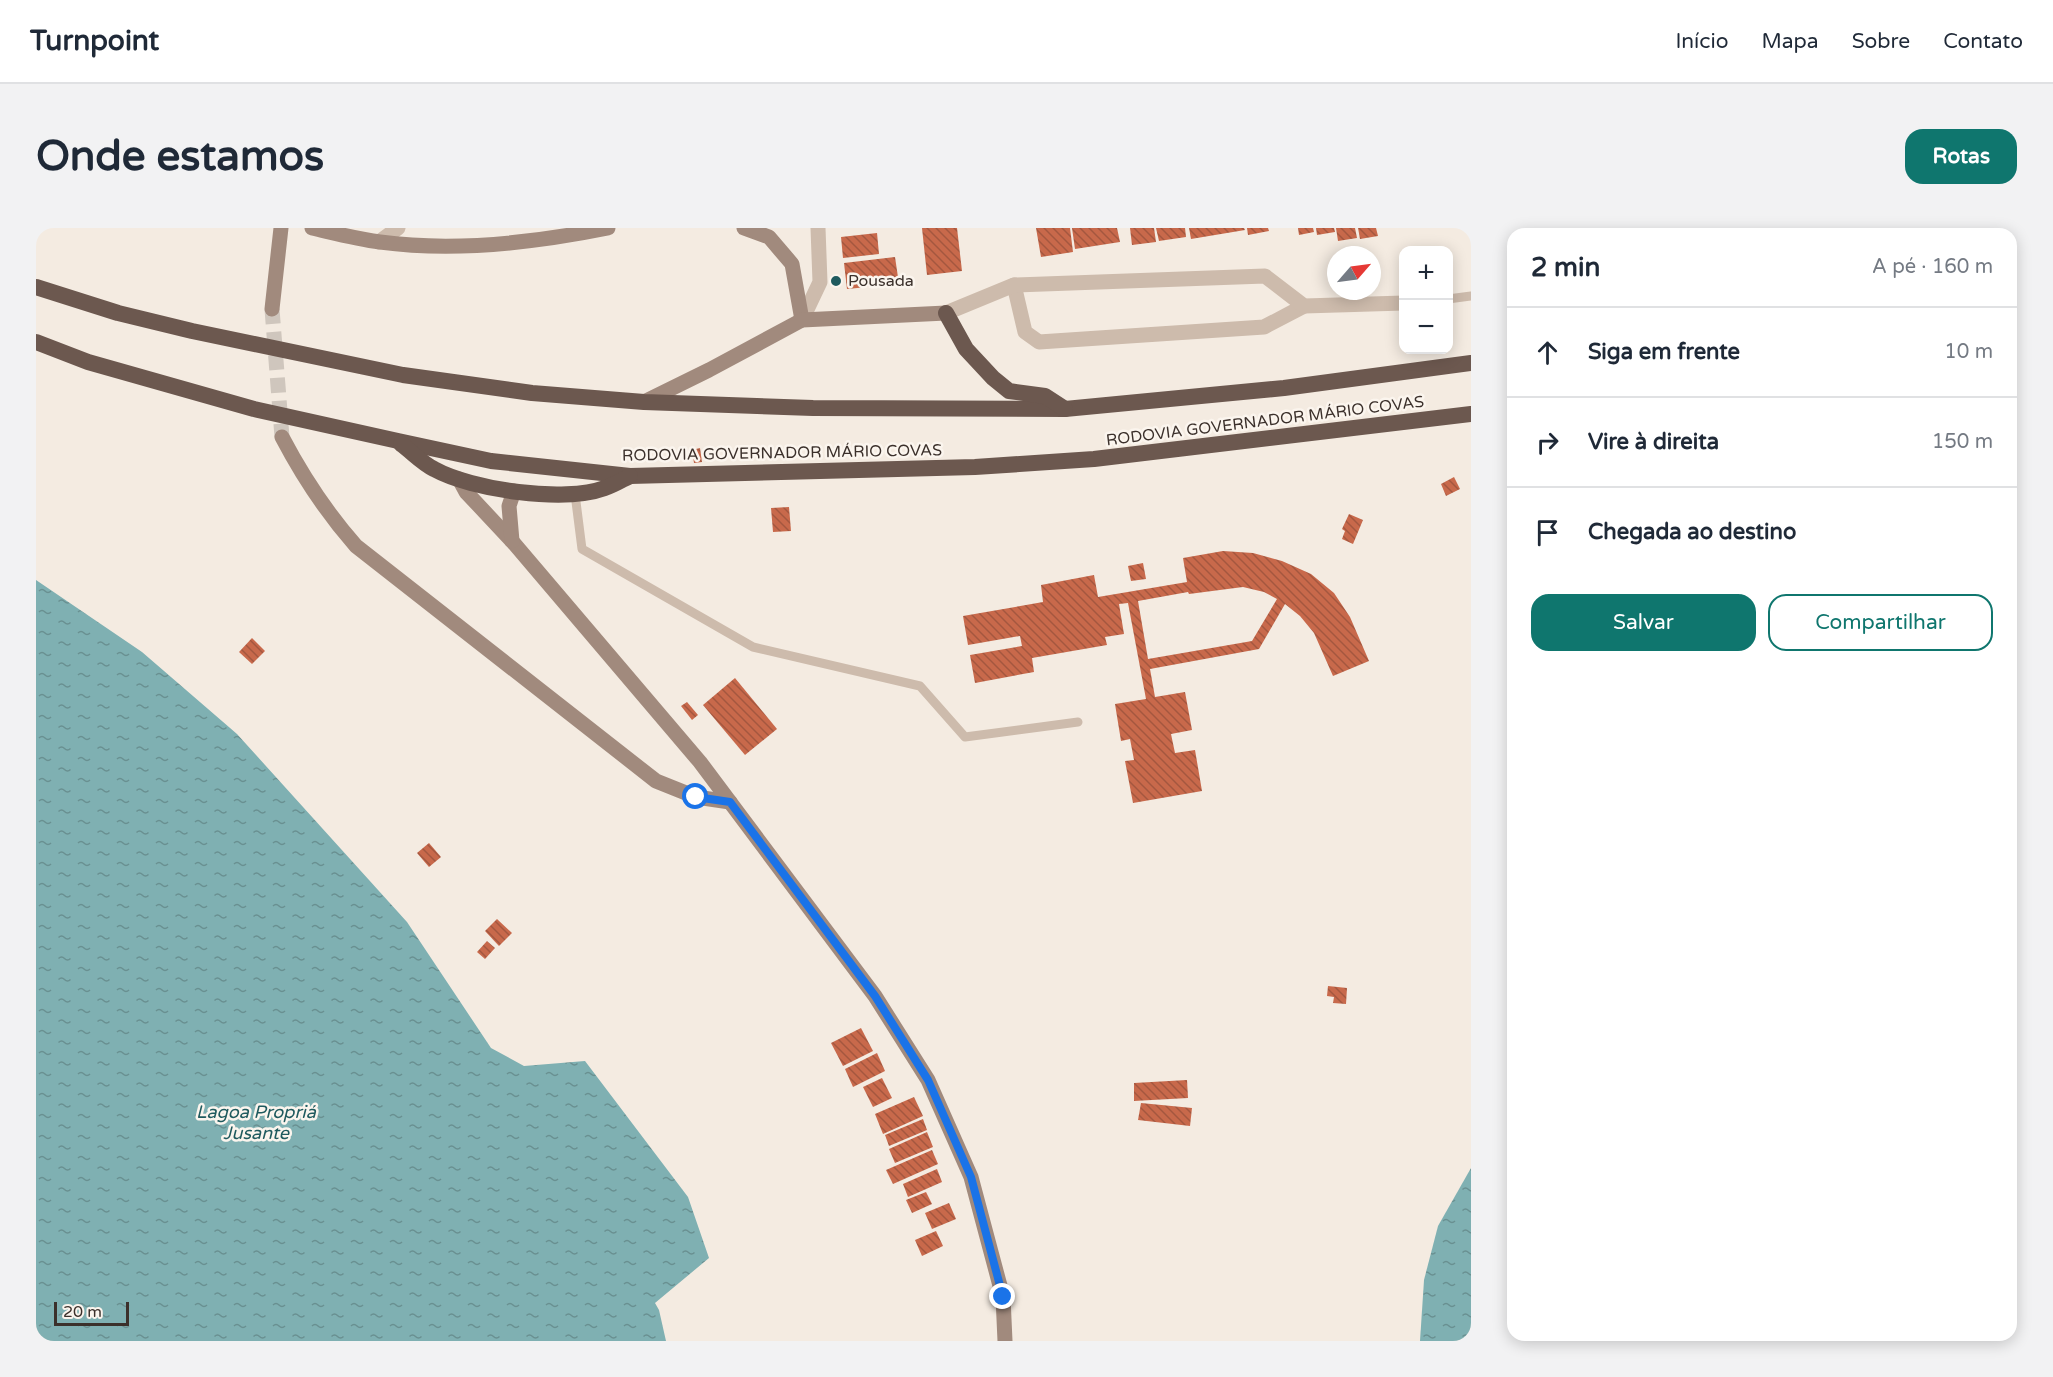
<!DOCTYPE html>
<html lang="pt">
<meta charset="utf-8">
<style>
body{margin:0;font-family:"Varela Round",sans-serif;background:#f2f2f3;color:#1f2937}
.controls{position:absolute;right:18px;top:18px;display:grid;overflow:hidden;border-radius:12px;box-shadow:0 3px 15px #0003}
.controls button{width:54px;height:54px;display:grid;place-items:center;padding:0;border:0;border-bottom:2px solid #e0e1e3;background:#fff;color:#1f2937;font:30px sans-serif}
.compass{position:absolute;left:1291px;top:18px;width:54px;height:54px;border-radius:50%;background:#fff;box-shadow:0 3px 15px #0003;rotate:62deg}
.scale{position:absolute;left:18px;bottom:15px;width:75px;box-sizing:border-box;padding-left:6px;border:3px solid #3b302b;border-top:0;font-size:16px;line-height:21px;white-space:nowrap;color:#3b302b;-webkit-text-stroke:4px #fbf5ee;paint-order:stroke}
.stop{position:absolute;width:18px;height:18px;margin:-14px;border:4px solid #1a73e8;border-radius:50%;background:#fff}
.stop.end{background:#1a73e8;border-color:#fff;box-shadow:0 2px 6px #0008}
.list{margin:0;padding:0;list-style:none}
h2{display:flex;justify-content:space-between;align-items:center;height:78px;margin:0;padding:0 24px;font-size:26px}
h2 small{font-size:20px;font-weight:400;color:#747a83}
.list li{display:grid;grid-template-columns:39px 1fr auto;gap:18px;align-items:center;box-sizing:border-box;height:90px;padding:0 24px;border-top:2px solid #e0e1e3}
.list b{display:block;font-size:22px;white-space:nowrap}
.list em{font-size:20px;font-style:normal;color:#747a83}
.actions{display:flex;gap:12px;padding:18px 24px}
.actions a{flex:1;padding:14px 0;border:2px solid #0f766e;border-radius:18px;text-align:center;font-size:21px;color:#0f766e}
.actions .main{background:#0f766e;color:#fff}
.icon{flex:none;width:33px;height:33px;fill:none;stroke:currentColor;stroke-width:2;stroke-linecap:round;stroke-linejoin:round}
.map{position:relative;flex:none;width:1435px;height:1113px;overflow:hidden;border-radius:18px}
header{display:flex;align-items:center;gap:36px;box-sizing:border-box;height:84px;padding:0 30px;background:#fff;border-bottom:2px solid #e0e1e3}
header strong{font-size:28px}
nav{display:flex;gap:33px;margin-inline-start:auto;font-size:21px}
.intro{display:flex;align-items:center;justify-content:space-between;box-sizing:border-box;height:144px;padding:0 36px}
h1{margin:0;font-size:42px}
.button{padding:15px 27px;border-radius:18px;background:#0f766e;color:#fff;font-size:21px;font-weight:700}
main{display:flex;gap:36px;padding:0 36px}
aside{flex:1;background:#fff;border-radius:18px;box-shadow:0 3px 15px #0003}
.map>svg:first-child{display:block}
.water{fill:url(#water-ripples)}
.building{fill:url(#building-back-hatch);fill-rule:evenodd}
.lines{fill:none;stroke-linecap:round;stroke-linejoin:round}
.secondary-tunnel{stroke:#cfc6bd;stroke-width:15;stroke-dasharray:15 8;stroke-linecap:butt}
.service{stroke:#cdbbac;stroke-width:9}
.minor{stroke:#cdbbac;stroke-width:15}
.secondary{stroke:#a18a7d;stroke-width:15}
.trunk{stroke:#6c584f;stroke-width:16}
.route{stroke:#1a73e8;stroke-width:8}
.poi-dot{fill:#1f5a5e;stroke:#fbf5ee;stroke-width:2}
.labels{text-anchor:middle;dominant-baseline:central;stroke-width:5;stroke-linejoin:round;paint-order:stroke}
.poi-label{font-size:16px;fill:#3b302b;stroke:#fbf5ee;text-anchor:start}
.street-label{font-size:16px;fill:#3b302b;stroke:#fbf5ee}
.water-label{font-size:18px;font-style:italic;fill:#1f5a5e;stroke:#fbf5ee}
</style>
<header>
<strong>Turnpoint</strong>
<nav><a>Início</a><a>Mapa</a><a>Sobre</a><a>Contato</a></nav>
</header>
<div class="intro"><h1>Onde estamos</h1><a class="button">Rotas</a></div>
<main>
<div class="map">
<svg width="1435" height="1113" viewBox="0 0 1435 1113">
<defs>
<pattern id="water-ripples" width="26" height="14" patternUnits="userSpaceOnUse" patternTransform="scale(1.5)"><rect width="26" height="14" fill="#7fb0b2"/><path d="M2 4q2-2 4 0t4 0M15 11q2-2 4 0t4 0" fill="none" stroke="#699091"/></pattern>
<pattern id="building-back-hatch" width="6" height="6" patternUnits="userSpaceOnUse" patternTransform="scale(1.5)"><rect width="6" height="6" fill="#c8694b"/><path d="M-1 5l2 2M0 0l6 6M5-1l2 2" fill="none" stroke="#a4573f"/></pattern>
</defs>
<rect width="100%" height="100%" fill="#f4ebe1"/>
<g class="water">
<polygon points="0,352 106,424 201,506 371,694 455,820 488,838 549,833 652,969 673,1030 619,1075 623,1082 630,1113 0,1113"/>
<polygon points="1435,940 1435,1113 1384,1113 1388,1052 1402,998"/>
</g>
<g class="building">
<polygon points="886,0 921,0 926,43 891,47"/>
<polygon points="1000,0 1034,0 1037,24 1005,29"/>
<polygon points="1036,0 1081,0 1084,14 1039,21"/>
<polygon points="1094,0 1118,0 1120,14 1096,17"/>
<polygon points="1120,0 1149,0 1150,9 1123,13"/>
<polygon points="1153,0 1208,0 1209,2 1155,11"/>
<polygon points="1211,0 1232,0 1233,3 1212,7"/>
<polygon points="1262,0 1277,0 1278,4 1263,7"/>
<polygon points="1280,0 1298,0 1299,4 1281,7"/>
<polygon points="1300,0 1319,0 1321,10 1302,13"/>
<polygon points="1322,0 1340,0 1342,8 1324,11"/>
<polygon points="841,5 843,26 807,30 805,9"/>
<polygon points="859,29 863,56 811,61 808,35"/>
<polygon points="664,220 666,234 658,235 656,222"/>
<polygon points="1418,249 1424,261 1410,268 1405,256"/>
<polygon points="753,279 755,303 737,304 735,280"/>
<polygon points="1313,286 1327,292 1317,316 1306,311 1309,303 1306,301"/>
<path d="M1187,323L1217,325L1246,333L1275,346L1298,365L1314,389L1333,433L1297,448L1278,405L1264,388L1249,376L1223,421L1114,441L1119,469L1149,464L1156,502L1135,506L1139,525L1159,522L1166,563L1097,575L1089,533L1098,532L1094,511L1085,513L1079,476L1110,471L1092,375L1083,376L1088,406L1069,409L1071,417L996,430L998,444L939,455L934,427L986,418L984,408L932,417L927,388L1007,374L1005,357L1058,347L1062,369L1151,354L1147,330ZM1207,359L1228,364L1241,371L1216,413L1112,431L1102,373L1152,364L1153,366Z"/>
<polygon points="1107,335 1110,351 1095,353 1092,338"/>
<polygon points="216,410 229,423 216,436 203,424"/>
<polygon points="699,450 741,501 709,527 667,477"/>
<polygon points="651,474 662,487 656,492 645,478"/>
<polygon points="393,615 405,629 393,639 381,625"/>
<polygon points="461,691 476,705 463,718 449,703"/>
<polygon points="451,713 459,720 449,731 441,724"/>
<polygon points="1292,758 1311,760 1310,776 1297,775 1298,769 1291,768"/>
<polygon points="825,800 837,823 807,838 795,815"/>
<polygon points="841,825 849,843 817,859 809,841"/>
<polygon points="846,850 856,870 837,879 827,859"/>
<polygon points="1151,852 1152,870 1098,873 1098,855"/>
<polygon points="878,869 887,888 847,906 839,886"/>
<polygon points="1105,875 1156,880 1154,898 1102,892"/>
<polygon points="887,891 891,902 853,918 849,907"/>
<polygon points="891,904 897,919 859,935 853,921"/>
<polygon points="896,922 902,936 857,956 850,942"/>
<polygon points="901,941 906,954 872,969 867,956"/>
<polygon points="890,964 896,976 876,985 870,972"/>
<polygon points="913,975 920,991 896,1001 889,985"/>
<polygon points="900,1003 907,1018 886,1028 879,1012"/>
</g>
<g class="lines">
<polyline class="secondary-tunnel" points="236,81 246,209"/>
<g class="service">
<polyline points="1412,71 1435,68"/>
<polyline points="539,266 546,321 717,419 884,458 929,509 1042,494"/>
</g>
<g class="minor">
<polyline points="343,14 362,0"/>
<polyline points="978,57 989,104 1003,114 1228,99 1268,78"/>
<polyline points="910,85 978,57 1229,48 1268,78 1368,75"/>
<polyline points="766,92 784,54 782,0"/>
</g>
<g class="secondary">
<path d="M276,0C298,5 321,11 344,14C419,24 498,15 572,0"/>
<polyline points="708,0 733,9 756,36 766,92"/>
<polyline points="236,81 245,0"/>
<polyline points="608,174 673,142 766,92 910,85"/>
<path d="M246,209C267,249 290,284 320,318L620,553L660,569L694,574"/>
<polyline points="423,251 430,264 476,313 664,534 839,768 892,852 935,949 967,1069 969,1113"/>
<polyline points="476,313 473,278 478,263"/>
</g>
<g class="trunk">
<polyline points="0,59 82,85 156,103 367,147 496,165 608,174 777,180 1029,181 1248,160 1435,135"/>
<polyline points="910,85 930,121 957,150 973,163 1009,168 1029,181"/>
<polyline points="0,114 52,134 218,181 362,213 455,233 594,248 939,239 1058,231 1435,186"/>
<path d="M365,216C376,224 386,235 398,241C436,262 528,275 569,260C578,257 586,252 594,248"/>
</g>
</g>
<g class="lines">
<polyline class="route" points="660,569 694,574 839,768 892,852 935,949 967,1069"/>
</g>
<circle class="poi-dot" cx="800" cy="53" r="6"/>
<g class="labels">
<g class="poi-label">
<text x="812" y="53">Pousada</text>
</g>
<g class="street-label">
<text transform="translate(1229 193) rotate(-7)">RODOVIA GOVERNADOR MÁRIO COVAS</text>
<text transform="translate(746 225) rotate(-1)">RODOVIA GOVERNADOR MÁRIO COVAS</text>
</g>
<g class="water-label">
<text x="220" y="884">Lagoa Propriá<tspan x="220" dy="21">Jusante</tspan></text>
</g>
</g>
</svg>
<div class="controls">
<button>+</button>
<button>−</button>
</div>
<svg class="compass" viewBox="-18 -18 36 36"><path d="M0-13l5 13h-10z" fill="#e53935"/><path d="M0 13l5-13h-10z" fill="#747a83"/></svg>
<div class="scale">20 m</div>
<div class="stop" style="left:660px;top:569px"></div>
<div class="stop end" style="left:967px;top:1069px"></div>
</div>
<aside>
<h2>2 min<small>A pé · 160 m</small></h2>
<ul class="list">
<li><svg class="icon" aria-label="ahead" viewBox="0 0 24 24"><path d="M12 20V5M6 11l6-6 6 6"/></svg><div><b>Siga em frente</b></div><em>10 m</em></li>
<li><svg class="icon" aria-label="right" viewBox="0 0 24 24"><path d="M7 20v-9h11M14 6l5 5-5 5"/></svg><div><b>Vire à direita</b></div><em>150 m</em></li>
<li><svg class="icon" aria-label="arrive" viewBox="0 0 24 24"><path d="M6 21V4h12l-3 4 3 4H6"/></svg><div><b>Chegada ao destino</b></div></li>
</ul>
<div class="actions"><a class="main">Salvar</a><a>Compartilhar</a></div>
</aside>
</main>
